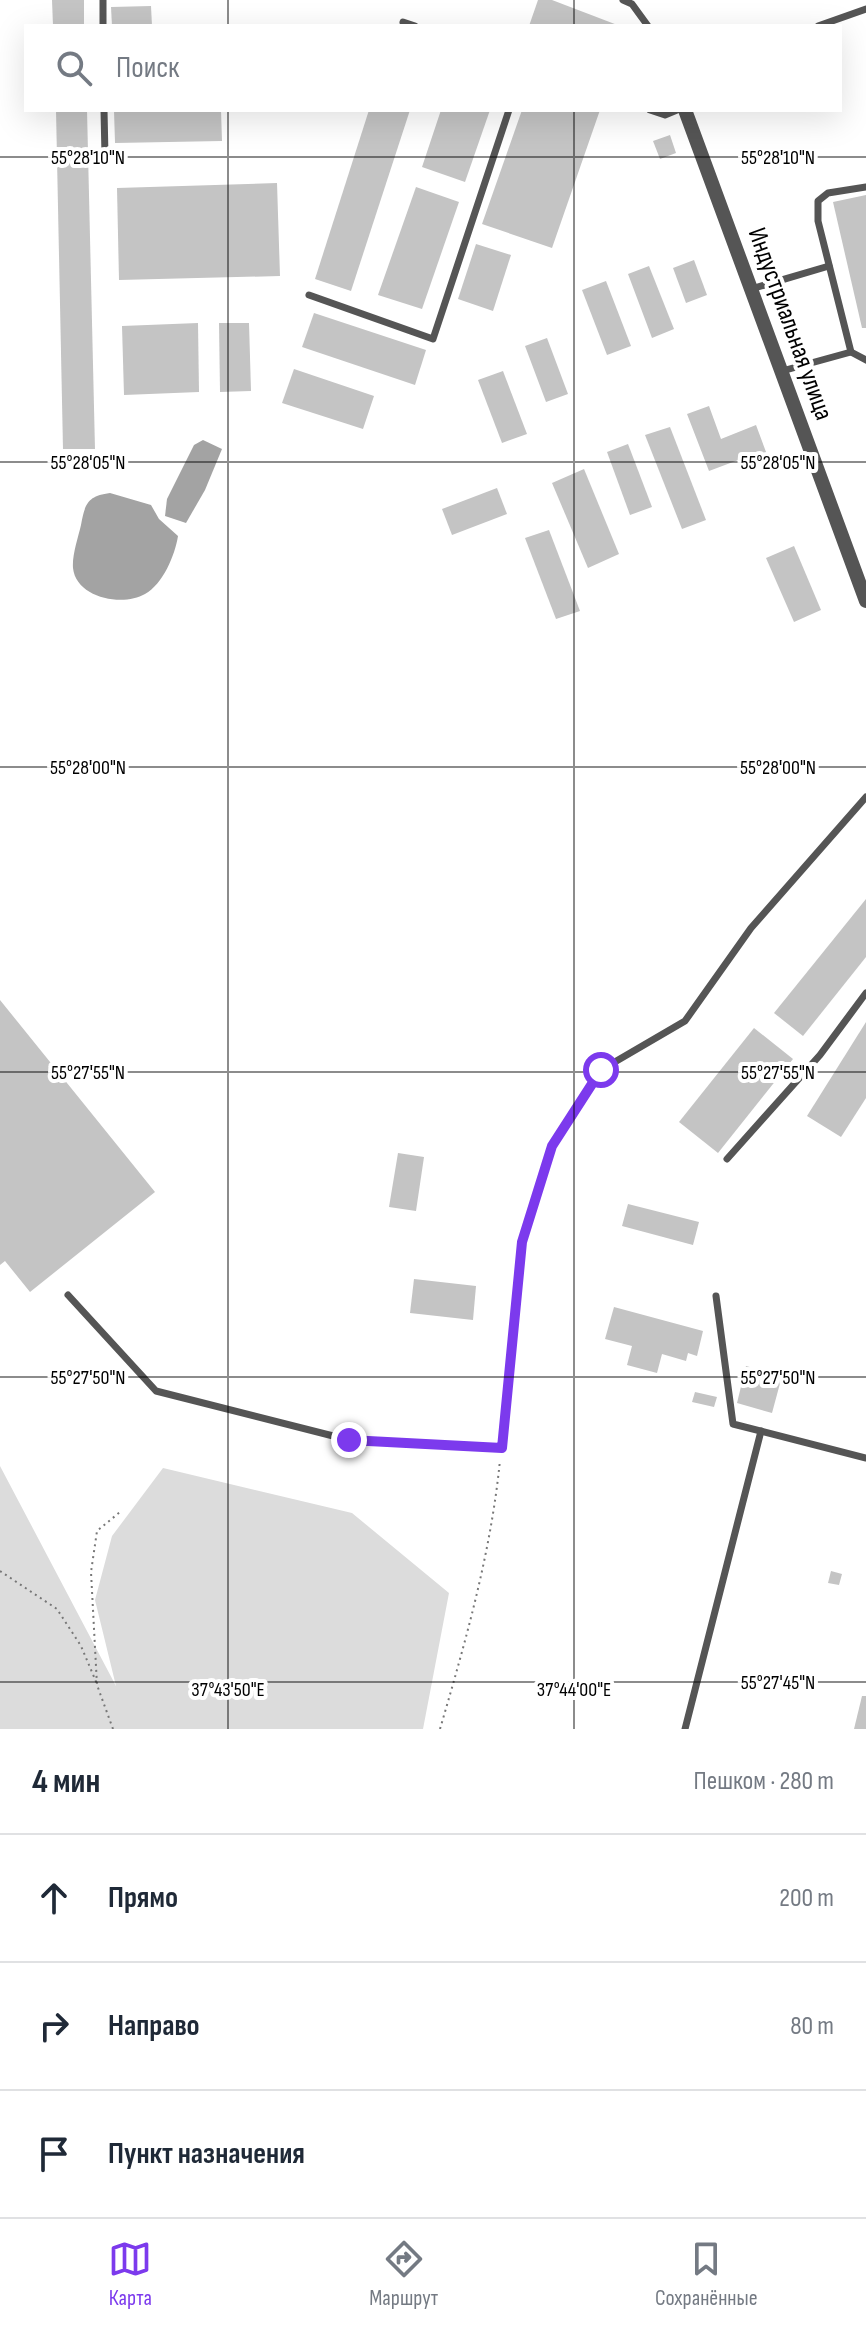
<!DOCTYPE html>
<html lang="ru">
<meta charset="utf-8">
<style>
body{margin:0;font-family:"Sofia Sans Condensed",sans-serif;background:#f2f2f3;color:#1f2937}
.stop{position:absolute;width:24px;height:24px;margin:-18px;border:6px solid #7c3aed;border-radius:50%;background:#fff}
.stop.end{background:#7c3aed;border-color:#fff;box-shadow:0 2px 8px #0008}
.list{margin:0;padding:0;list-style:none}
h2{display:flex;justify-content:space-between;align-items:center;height:104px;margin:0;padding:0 32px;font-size:34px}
h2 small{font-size:26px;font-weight:400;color:#747a83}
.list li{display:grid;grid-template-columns:52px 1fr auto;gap:24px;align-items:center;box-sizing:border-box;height:128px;padding:0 32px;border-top:2px solid #e0e1e3}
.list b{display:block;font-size:30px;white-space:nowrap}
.list em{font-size:26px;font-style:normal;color:#747a83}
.icon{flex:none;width:44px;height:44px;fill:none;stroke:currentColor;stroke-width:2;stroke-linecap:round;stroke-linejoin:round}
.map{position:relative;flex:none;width:866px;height:1729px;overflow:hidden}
.search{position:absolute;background:#fff;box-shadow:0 8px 32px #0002;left:24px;right:24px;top:24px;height:88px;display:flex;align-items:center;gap:20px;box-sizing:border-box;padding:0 28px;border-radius:0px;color:#747a83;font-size:30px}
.sheet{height:488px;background:#fff}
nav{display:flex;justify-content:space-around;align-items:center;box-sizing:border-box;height:112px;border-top:2px solid #e0e1e3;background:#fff;font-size:22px;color:#747a83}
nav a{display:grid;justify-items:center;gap:4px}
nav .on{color:#7c3aed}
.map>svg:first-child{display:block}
.green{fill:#dcdcdc}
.water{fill:#a3a3a3}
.building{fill:#c4c4c4}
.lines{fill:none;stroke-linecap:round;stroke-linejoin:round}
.path{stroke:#777;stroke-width:2;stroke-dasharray:2 4;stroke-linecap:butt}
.lane{stroke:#555;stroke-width:7}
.street{stroke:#555;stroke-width:14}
.route{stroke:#7c3aed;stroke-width:10}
.ticks{fill:none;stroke:#000;stroke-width:2;stroke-opacity:0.45}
.labels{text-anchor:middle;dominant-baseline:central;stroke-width:8;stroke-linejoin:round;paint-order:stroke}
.street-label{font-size:26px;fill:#000;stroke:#fff}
.ticks-label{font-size:20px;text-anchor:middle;fill:#000;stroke:#fff;stroke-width:8;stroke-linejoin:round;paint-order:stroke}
</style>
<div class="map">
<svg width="866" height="1729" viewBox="0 0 866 1729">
<rect width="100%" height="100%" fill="#fff"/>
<polygon class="green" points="0,1466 116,1686 95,1600 112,1536 163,1468 352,1513 449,1593 423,1729 0,1729"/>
<g class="water">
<polygon points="203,440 222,449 205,490 186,523 165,516 167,499 194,445"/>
<path d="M110,493L151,505L159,519L178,536C175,555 163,584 145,594C123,607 76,598 73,568C72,555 78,538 81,525C85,503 88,496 110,493Z"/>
</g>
<g class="building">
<polygon points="52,0 84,0 84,26 53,26"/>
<polygon points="538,0 552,0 620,26 529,26"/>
<polygon points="151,6 152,26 112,26 111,7"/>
<polygon points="56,110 87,110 95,449 63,449"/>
<polygon points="114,110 221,110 222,141 115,143"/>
<polygon points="369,110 410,110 351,291 315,279"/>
<polygon points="441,110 490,110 465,182 422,167"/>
<polygon points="522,110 600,110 552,248 482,224"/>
<polygon points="670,135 676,153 660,159 653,141"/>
<polygon points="277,183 280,276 119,280 117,188"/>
<polygon points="416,187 459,202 422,309 378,295"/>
<polygon points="866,195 866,328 862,328 833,202"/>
<polygon points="476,244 511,255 493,311 458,299"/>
<polygon points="694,260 707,295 686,303 673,268"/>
<polygon points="649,266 674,329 652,338 628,274"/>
<polygon points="606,281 631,346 607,355 582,290"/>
<polygon points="314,313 426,350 415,385 302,347"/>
<polygon points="198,323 199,392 124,395 122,326"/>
<polygon points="219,323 249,323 251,391 220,392"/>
<polygon points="547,338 568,394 546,402 525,346"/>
<polygon points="294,369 374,396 363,429 282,403"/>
<polygon points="503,371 527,434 502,443 478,380"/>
<polygon points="709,406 721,439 756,425 769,460 753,466 749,456 709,471 687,414"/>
<polygon points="670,427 706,520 682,529 645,435"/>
<polygon points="628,444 652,507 630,515 607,452"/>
<polygon points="584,469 619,554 588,568 552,483"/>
<polygon points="497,488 507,514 452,535 442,509"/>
<polygon points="549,530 580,611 556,619 525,538"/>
<polygon points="794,546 821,610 794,622 766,558"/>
<polygon points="866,899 866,957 803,1036 774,1013"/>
<polygon points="0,1000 155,1192 30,1292 5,1261 0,1265"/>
<polygon points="866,1022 866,1098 841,1137 807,1116"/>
<polygon points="754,1028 793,1059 718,1153 679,1122"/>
<polygon points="398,1153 424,1157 416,1211 389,1207"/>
<polygon points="628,1204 699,1222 693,1245 622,1226"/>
<polygon points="414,1279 476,1286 473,1320 410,1313"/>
<polygon points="614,1307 703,1331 697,1356 688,1353 686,1361 662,1354 657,1373 627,1365 632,1346 605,1339"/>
<polygon points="746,1366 782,1376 772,1413 737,1403"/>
<polygon points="695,1392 717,1397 714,1407 692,1402"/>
<polygon points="831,1571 842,1574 839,1585 828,1583"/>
<polygon points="862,1696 866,1696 866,1729 854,1729"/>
</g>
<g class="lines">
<g class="path">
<polyline points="503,1437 522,1242 552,1146 596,1078"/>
<polyline points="0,1571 57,1609 81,1646 97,1684"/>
<polyline points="113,1729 97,1685 91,1572 97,1531 120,1512"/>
<path d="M440,1729C466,1640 491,1552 500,1460"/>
</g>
<g class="lane">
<polyline points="103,0 103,26"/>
<polyline points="623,0 632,4 648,26"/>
<polyline points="403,22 415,26"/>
<polyline points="818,26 866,9"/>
<polyline points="104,110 105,156"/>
<polyline points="650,110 665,115 677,110"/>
<polyline points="751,289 829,266"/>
<polyline points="309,295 433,339 509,110"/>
<polyline points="851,352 818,221 818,201 828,193 866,187"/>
<polyline points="782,371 851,352 866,360"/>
<polyline points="601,1070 685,1021 751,928 866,797"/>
<polyline points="727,1159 820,1055 866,993"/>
<polyline points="68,1295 156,1391 349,1440 502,1448"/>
<polyline points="716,1296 733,1424 866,1458"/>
<polyline points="685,1729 761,1431"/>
</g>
<polyline class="street" points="685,110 866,601"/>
</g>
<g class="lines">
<polyline class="route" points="349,1440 502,1448 522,1242 552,1146 601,1070"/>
</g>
<path class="ticks" d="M228,0V26M574,0V26M228,110V1729M574,110V1729M0,157H866M0,462H866M0,767H866M0,1072H866M0,1377H866M0,1682H866"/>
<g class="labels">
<g class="street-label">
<text transform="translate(790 324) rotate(70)">Индустриальная улица</text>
</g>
</g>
<g class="ticks-label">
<text x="88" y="164">55°28'10"N</text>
<text x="778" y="164">55°28'10"N</text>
<text x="88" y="469">55°28'05"N</text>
<text x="778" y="469">55°28'05"N</text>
<text x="88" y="774">55°28'00"N</text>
<text x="778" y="774">55°28'00"N</text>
<text x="88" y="1079">55°27'55"N</text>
<text x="778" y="1079">55°27'55"N</text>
<text x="88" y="1384">55°27'50"N</text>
<text x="778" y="1384">55°27'50"N</text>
<text x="778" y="1689">55°27'45"N</text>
<text x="228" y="1696">37°43'50"E</text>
<text x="574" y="1696">37°44'00"E</text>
</g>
</svg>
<div class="stop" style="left:601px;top:1070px"></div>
<div class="stop end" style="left:349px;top:1440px"></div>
<div class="search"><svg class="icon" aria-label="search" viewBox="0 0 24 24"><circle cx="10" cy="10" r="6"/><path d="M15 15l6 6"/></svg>Поиск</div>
</div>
<section class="sheet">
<h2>4 мин<small>Пешком · 280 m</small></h2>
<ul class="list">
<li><svg class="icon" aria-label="ahead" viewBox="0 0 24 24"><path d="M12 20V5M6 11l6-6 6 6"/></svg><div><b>Прямо</b></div><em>200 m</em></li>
<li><svg class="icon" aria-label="right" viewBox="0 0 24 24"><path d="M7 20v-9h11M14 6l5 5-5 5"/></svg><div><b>Направо</b></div><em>80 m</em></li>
<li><svg class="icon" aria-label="arrive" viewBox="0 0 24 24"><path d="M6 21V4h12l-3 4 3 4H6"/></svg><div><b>Пункт назначения</b></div></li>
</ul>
</section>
<nav>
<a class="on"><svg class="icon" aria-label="map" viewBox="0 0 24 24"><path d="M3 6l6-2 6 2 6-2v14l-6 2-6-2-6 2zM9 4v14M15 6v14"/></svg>Карта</a>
<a><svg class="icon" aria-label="directions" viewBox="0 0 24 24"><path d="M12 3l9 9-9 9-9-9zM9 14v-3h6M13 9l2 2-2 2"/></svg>Маршрут</a>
<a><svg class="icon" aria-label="saved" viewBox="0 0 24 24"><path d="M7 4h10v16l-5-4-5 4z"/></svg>Сохранённые</a>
</nav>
